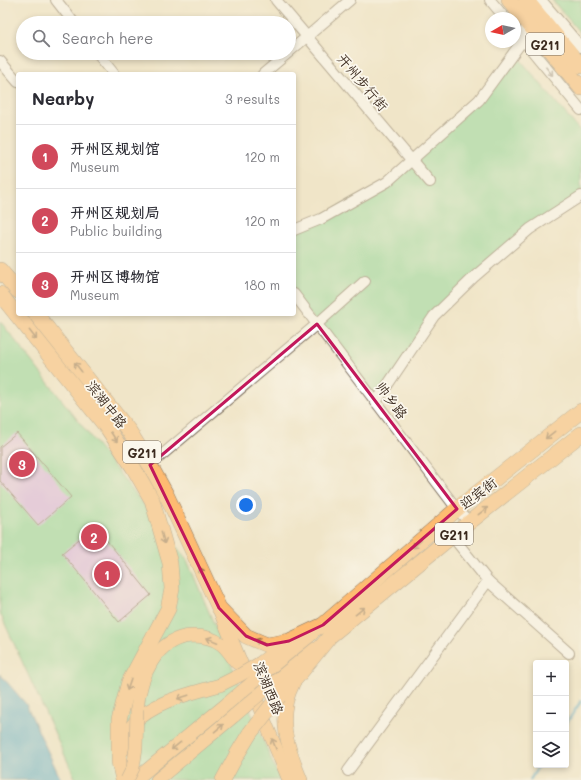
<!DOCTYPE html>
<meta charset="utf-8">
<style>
body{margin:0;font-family:Mali,"LXGW WenKai TC",sans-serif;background:#f2f2f3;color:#2b2b33}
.controls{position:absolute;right:12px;bottom:12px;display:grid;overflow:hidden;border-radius:4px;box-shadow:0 2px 6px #0003}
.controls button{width:36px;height:36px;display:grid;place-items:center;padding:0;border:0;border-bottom:1px solid #e1e1e2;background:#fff;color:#2b2b33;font:20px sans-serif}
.compass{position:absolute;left:485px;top:12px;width:36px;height:36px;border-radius:50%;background:#fff;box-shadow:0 2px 6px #0003;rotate:261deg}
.you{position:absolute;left:246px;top:505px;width:14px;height:14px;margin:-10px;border:3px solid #fff;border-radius:50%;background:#1a73e8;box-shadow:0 0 0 6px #1a73e833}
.badge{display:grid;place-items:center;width:26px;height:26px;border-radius:50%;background:#d1495b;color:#fff;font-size:13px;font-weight:700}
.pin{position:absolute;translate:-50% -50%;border:2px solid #fff;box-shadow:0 1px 4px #0006}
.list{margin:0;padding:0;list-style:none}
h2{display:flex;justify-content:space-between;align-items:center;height:52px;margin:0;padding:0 16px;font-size:17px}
h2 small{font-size:13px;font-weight:400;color:#7c7c81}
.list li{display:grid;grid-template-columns:26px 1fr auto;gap:12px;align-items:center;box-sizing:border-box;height:64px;padding:0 16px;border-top:1px solid #e1e1e2}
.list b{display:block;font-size:15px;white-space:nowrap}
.list p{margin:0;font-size:13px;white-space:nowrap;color:#7c7c81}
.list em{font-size:13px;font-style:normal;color:#7c7c81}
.icon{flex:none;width:22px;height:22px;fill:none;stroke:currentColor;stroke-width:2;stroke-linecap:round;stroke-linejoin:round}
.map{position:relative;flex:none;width:581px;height:780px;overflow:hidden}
.search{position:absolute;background:#fff;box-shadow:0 2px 6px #0003;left:16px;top:16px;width:280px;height:44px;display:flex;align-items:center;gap:10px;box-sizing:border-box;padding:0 14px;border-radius:22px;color:#7c7c81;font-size:15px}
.panel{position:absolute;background:#fff;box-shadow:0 2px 6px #0003;left:16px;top:72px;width:280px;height:244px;border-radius:4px}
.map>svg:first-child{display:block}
.green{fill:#87d899;stroke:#61815c}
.water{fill:#4da7cb;stroke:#446874}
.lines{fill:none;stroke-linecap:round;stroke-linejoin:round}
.stream{stroke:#4da7cb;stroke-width:2.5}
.building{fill:#d7adea}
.minor-casing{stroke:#7a6b5a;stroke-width:12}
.major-casing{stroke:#7a6b5a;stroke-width:14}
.highway-casing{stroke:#7a6b5a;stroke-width:16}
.minor{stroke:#fff;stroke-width:10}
.major{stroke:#febb71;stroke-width:13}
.highway{stroke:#febb71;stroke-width:15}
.major-bridge-casing{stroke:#7a6b5a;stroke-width:14;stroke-linecap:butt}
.highway-bridge-casing{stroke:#7a6b5a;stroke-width:16;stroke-linecap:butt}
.major-bridge{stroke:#febb71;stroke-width:13}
.highway-bridge{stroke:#febb71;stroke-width:15}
.oneway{stroke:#a79f9a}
.oneway2{stroke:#936b43}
.marked{fill:none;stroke:#c2185b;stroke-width:3;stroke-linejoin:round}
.labels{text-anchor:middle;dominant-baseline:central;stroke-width:3.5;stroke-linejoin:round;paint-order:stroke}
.shield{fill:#fbf7ec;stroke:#75685c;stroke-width:1}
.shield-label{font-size:13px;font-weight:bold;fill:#3b2a1e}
.street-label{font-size:14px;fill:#3b2a1e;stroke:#fbf7ec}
</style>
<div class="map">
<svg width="581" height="780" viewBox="0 0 581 780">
<rect width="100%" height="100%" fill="#fbf7ec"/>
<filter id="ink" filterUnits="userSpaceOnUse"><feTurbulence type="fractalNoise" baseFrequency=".025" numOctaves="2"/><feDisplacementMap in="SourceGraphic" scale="8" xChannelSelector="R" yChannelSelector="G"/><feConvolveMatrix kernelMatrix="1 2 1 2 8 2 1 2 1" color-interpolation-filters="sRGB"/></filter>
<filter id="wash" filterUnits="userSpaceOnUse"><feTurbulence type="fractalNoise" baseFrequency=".012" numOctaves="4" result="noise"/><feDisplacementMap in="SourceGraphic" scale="16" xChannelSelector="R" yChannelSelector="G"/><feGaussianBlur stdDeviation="0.9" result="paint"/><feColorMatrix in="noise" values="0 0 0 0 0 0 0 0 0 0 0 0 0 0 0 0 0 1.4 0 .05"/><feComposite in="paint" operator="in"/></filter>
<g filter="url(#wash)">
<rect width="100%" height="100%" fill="#f0e5c8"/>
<g class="green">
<polygon points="552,0 581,0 581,34"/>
<polygon points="514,52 581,132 581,196 530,229 434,316 376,402 294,294 294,230 387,182 479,100"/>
<polygon points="0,321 187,560 280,780 76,780 0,613"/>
</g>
<polygon class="water" points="0,674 26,704 61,780 0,780"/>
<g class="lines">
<g class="stream">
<polyline points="566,724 581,701"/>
<polyline points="530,780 539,765"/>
</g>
</g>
<g id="blocks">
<g class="building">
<polygon points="17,433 71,497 38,525 0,481 0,447"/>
<polygon points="95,526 151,595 119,622 62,553"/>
</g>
</g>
</g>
<g filter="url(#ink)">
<use href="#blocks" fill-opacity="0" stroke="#7a6b5a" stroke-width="1"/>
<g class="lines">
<g class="minor-casing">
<g id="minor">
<polyline points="56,0 74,23"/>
<polyline points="276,0 430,182"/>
<polyline points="490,0 505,18"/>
<polyline points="541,0 581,47"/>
<polyline points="515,30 581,110"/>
<polyline points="289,52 350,0"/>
<polyline points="97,53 114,74"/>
<polyline points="0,61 18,82"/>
<polyline points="263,74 288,53"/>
<polyline points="294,230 321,219 387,182 479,100 523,40 527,23"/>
<polyline points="294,294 457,509 469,522"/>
<polyline points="376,402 434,316 474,277 530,229 581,196"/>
<polyline points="150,465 317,324 365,281"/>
<polyline points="452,536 488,581 569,653"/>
<polyline points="348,771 488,581"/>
</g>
</g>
<g class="major-casing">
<g id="major">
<polyline points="219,609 289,780"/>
<polyline points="260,663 289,641"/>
<polyline points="266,671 312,634"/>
<polyline points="273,683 315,649"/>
<path d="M293,684C276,718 288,748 301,780"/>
<path d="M137,709C140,678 155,637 193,636C203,636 213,638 221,644C227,648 232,657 237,663"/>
<path d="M122,751C124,741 127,731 134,723C153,701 193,693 220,685"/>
<polyline points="135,780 228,703"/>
<polyline points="157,780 235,715"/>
</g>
</g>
<g class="highway-casing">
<g id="highway">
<polyline points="509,0 581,88"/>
<polyline points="526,0 581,66"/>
<polyline points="0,270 18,291"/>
<polyline points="0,294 108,429 133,467 152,500 170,563 172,589 168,609 129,682 119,720 119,762 123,780"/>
<polyline points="36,314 129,431 150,465 166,494 219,608 246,636 267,645 289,641 323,625 457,509 581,411"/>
<polyline points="279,696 297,677 330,636 452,536 581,434"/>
<polyline points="223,780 236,756 250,733"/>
</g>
</g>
<use href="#minor" class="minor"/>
<use href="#major" class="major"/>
<use href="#highway" class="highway"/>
<g class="major-bridge-casing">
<g id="major-bridge">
<polyline points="220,685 240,675 260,663"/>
<polyline points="228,703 266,671"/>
<polyline points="235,715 273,683"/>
<polyline points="127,780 133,768 136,748 137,709"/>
</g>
</g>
<g class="highway-bridge-casing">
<polyline id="highway-bridge" points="250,733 279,696"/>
</g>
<use href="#major-bridge" class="major-bridge"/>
<use href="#highway-bridge" class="highway-bridge"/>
</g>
<defs><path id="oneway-shaft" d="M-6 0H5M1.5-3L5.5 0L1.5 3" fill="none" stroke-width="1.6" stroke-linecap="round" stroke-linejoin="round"/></defs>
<use class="oneway" href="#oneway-shaft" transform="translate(549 71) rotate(51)"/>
<g class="oneway2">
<use href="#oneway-shaft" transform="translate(33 335) rotate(52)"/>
<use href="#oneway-shaft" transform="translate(78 367) rotate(-128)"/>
<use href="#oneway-shaft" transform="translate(550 435) rotate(142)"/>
<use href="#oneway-shaft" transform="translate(114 437) rotate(57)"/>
<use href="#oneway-shaft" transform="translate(483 511) rotate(-38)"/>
<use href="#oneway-shaft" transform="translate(163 538) rotate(74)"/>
<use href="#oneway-shaft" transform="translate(417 544) rotate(139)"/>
<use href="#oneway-shaft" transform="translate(202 573) rotate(-115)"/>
<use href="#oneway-shaft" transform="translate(360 611) rotate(-39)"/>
<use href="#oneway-shaft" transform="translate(212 640) rotate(-158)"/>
<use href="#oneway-shaft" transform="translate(260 642) rotate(-156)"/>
<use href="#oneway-shaft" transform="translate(129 685) rotate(109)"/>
<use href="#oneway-shaft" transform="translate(183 697) rotate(162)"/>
<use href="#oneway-shaft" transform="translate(219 728) rotate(-40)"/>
<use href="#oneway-shaft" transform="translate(274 744) rotate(-112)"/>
<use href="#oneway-shaft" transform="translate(176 746) rotate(141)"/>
</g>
</g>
<path d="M0 0H581V780H0ZM317,324L457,509L323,625L289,641L267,645L246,636L219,608L150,465Z" fill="#f0e5c8" fill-opacity=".55" fill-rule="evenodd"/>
<path class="marked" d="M317,324L457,509L323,625L289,641L267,645L246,636L219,608L150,465Z"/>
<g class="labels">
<g class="shield">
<rect x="526" y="33" width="38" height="22" rx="3"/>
<rect x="123" y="441" width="38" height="22" rx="3"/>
<rect x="435" y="523" width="38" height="22" rx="3"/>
</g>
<g class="shield-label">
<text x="545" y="44">G211</text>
<text x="142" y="452">G211</text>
<text x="454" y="534">G211</text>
</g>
<g class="street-label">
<text transform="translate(363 82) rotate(50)">开州步行街</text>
<text transform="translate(392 400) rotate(53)">帅乡路</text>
<text transform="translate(107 404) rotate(52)">滨湖中路</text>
<text transform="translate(478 493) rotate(-38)">迎宾街</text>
<text transform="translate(269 688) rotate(68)">滨湖西路</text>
</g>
</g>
</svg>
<div class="controls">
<button>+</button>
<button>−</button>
<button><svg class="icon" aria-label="layers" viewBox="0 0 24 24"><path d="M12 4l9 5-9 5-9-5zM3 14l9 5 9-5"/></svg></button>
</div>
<svg class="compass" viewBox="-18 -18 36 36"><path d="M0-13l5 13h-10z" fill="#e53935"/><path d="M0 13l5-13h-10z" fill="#7c7c81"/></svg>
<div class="you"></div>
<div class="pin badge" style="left:107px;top:574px">1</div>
<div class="pin badge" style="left:94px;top:537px">2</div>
<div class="pin badge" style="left:22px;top:464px">3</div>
<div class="search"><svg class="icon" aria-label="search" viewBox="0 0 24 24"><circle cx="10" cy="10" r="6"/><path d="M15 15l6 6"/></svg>Search here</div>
<section class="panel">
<h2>Nearby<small>3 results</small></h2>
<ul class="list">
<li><span class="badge">1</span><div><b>开州区规划馆</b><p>Museum</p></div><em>120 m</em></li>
<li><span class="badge">2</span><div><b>开州区规划局</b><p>Public building</p></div><em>120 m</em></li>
<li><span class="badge">3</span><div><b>开州区博物馆</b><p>Museum</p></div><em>180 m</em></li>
</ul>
</section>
</div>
